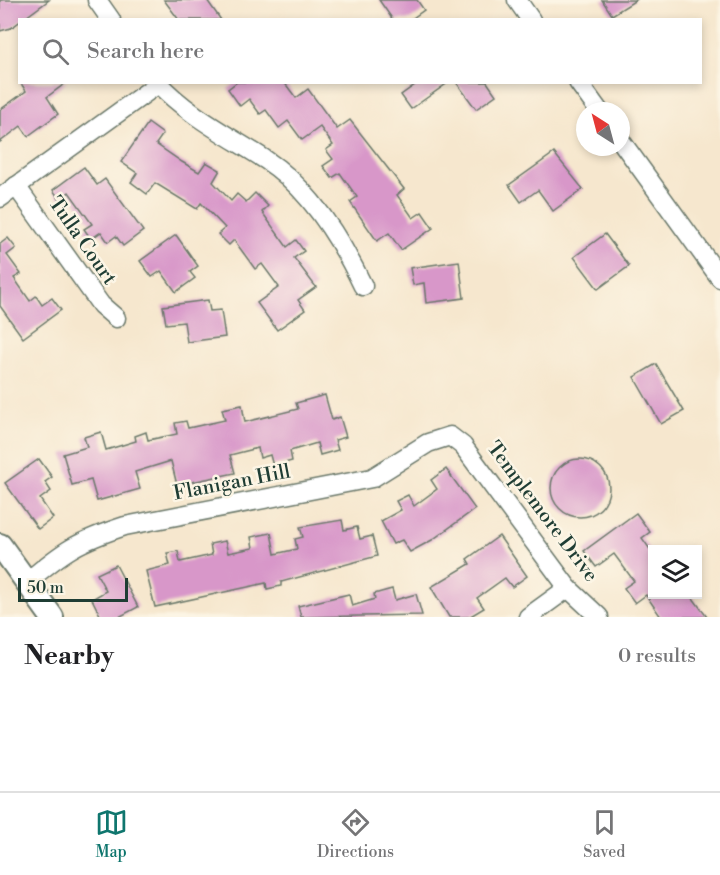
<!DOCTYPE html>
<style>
body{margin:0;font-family:"Libre Bodoni",serif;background:#f6f6f6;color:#202124}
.controls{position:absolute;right:18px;bottom:18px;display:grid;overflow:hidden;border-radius:0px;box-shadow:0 3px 9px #0003}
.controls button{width:54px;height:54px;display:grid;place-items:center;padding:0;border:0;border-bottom:2px solid #e0e0e0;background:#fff;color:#202124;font:30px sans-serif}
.compass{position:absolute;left:576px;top:102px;width:54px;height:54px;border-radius:50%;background:#fff;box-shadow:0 3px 9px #0003;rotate:324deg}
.scale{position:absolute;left:18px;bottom:15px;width:110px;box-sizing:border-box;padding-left:6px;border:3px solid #1f3d34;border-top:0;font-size:16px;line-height:21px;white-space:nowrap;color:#1f3d34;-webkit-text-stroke:4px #fcf5e5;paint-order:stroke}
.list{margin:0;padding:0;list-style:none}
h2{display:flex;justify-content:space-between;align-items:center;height:78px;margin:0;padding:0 24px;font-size:26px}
h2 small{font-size:20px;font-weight:400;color:#757577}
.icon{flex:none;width:33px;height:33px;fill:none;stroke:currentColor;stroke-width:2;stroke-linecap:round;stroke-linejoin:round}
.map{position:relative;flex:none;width:720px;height:617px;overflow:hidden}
.search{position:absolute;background:#fff;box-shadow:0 3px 9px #0003;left:18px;right:18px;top:18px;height:66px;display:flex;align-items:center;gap:15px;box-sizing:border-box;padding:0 21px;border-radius:0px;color:#757577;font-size:22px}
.sheet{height:174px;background:#fff}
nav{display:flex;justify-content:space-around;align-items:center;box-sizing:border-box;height:84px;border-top:2px solid #e0e0e0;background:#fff;font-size:16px;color:#757577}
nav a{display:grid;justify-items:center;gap:3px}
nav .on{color:#0f766e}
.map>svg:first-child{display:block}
.building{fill:#d897c9}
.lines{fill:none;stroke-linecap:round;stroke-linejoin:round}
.minor-casing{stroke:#6a786a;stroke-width:21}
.tertiary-casing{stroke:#6a786a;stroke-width:26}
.minor{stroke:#fff;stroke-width:18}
.tertiary{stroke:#fff;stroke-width:22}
.labels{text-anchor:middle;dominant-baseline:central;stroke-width:5;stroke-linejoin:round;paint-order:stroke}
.street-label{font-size:20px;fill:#1f3d34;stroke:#fcf5e5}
</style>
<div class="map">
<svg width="720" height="617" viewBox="0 0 720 617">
<rect width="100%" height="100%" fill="#fcf5e5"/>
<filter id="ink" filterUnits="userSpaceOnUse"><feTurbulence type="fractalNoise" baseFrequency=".0167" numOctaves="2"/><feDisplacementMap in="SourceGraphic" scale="12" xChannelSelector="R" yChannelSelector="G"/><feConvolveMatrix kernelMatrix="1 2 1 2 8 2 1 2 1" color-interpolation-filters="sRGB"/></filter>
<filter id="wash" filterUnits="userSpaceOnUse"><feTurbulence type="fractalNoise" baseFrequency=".008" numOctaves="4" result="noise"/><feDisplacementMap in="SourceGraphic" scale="24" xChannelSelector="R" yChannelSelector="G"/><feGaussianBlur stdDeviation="1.35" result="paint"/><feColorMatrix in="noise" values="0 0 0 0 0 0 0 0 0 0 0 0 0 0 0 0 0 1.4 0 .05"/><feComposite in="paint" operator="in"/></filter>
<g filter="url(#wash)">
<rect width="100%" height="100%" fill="#f6e7ce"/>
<g id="blocks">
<g class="building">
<polygon points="0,0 49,0 11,28 0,31"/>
<polygon points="164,0 207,0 221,20 179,20"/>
<polygon points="379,0 417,0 424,10 410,20 393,20"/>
<polygon points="602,0 636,0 612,15"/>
<polygon points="20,82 67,82 47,97 58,114 28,136 21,126 0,142 0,110 26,91"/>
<polygon points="237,82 284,82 296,98 308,89 337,129 350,120 404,189 397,195 413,218 422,212 433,228 401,250 389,233 377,241 350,202 357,197 340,173 332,178 323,166 333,159 326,150 333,145 320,127 302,140 288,121 279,128 266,110 260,114 249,99 240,106 228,89"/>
<polygon points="419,82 449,82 411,109 401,95"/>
<polygon points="456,82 487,82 496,95 476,109"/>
<polygon points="148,123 163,134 156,144 182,162 199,172 206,162 220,170 213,182 231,201 237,194 246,202 255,193 268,206 262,212 287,247 296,240 304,251 294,258 316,287 298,300 305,310 277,330 257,303 279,287 262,264 255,269 234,240 229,245 218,234 225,228 201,203 197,209 155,183 147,194 131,182 137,173 121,162"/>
<polygon points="554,153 583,189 553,211 538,190 521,202 509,185"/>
<polygon points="84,167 97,185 105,179 143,231 123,246 116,236 108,242 101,232 91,239 84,229 92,224 69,192 60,200 53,190"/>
<polygon points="605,234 629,266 598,289 574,257"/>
<polygon points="176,235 198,266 190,272 195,278 176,292 161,271 152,277 140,261"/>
<polygon points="8,238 16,248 7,255 21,274 14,278 30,301 36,296 42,305 52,298 61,310 23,338 0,306 0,244"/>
<polygon points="459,261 464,298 426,303 424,283 413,285 410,268"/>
<polygon points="208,300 210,311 221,310 225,337 187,342 184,322 166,324 163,306"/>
<polygon points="656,364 684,411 661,424 634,377"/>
<polygon points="325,395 332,420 340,417 346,437 335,440 338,450 320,455 317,443 290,451 292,461 273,466 270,455 260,458 258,448 230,455 235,473 177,485 171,461 135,472 140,489 97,501 91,480 72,485 63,454 87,447 84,437 101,432 106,450 136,441 135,436 146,432 148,440 177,434 175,423 186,421 188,428 225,420 222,409 242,405 245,422 298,409 296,403"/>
<polygon points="39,459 52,477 45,482 51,491 40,499 53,518 38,529 5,483"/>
<circle cx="580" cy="488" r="29"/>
<polygon points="446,469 475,509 432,540 410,552 402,540 393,544 381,521 401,510 396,501 408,495 414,506 437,489 431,480"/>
<polygon points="636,513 650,532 642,538 652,552 652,594 690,594 707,617 661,617 646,595 635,603 624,588 634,581 614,554 596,567 584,551"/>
<polygon points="342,520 344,530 357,527 360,539 372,536 377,556 281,582 281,586 267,589 266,583 155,607 146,571 170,565 167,553 178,551 180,562 212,555 210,544 225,541 228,553 253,548 251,537 271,533 275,554 297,549 295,539 303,537 300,527"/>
<polygon points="499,536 527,576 512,587 505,578 477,598 484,608 469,617 449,617 431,587 470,564 467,559"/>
<polygon points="116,565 138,607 119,617 101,617 92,599 106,591 97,574"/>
<polygon points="392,589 395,600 416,594 422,615 301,617 298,606 349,594 352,606 375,599 374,594"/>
</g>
</g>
</g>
<g filter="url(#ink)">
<use href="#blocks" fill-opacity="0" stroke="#6a786a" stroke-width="1.5"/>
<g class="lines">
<g class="minor-casing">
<g id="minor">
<polyline points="97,0 111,20"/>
<polyline points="517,0 531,20"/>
<path d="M157,82C187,115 229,136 266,160C309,188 341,240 363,286"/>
<polyline points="578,82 599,111"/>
<polyline points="621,141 720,278"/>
<polyline points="16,186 101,305 116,318"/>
<polyline points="0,198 158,84"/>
<path d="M27,582C64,550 79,541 125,526L372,478L428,443L450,436L463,446L568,588L599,617"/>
<polyline points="528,617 568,588"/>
</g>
</g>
<g class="tertiary-casing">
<polyline id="tertiary" points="0,545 52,617"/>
</g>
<use href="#minor" class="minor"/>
<use href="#tertiary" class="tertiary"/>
</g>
</g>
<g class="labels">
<g class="street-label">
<text transform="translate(82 241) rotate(55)">Tulla Court</text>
<text transform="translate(232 483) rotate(-11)">Flanigan Hill</text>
<text transform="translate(542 512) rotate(53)">Templemore Drive</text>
</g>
</g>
</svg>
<div class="controls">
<button><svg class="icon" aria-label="layers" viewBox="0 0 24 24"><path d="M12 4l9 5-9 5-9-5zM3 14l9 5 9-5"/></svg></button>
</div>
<svg class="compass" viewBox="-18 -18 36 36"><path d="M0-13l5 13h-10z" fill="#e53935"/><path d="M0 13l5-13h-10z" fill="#757577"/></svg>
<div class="scale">50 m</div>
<div class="search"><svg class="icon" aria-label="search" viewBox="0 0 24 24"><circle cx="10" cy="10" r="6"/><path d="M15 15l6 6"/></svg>Search here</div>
</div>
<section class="sheet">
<h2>Nearby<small>0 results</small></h2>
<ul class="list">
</ul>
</section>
<nav>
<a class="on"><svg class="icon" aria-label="map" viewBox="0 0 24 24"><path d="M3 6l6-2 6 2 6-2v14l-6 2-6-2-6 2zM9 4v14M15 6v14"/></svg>Map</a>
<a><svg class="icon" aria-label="directions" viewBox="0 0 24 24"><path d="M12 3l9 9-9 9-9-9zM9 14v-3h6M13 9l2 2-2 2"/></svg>Directions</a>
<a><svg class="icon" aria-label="saved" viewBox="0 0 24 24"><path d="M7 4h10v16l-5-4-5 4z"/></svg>Saved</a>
</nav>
